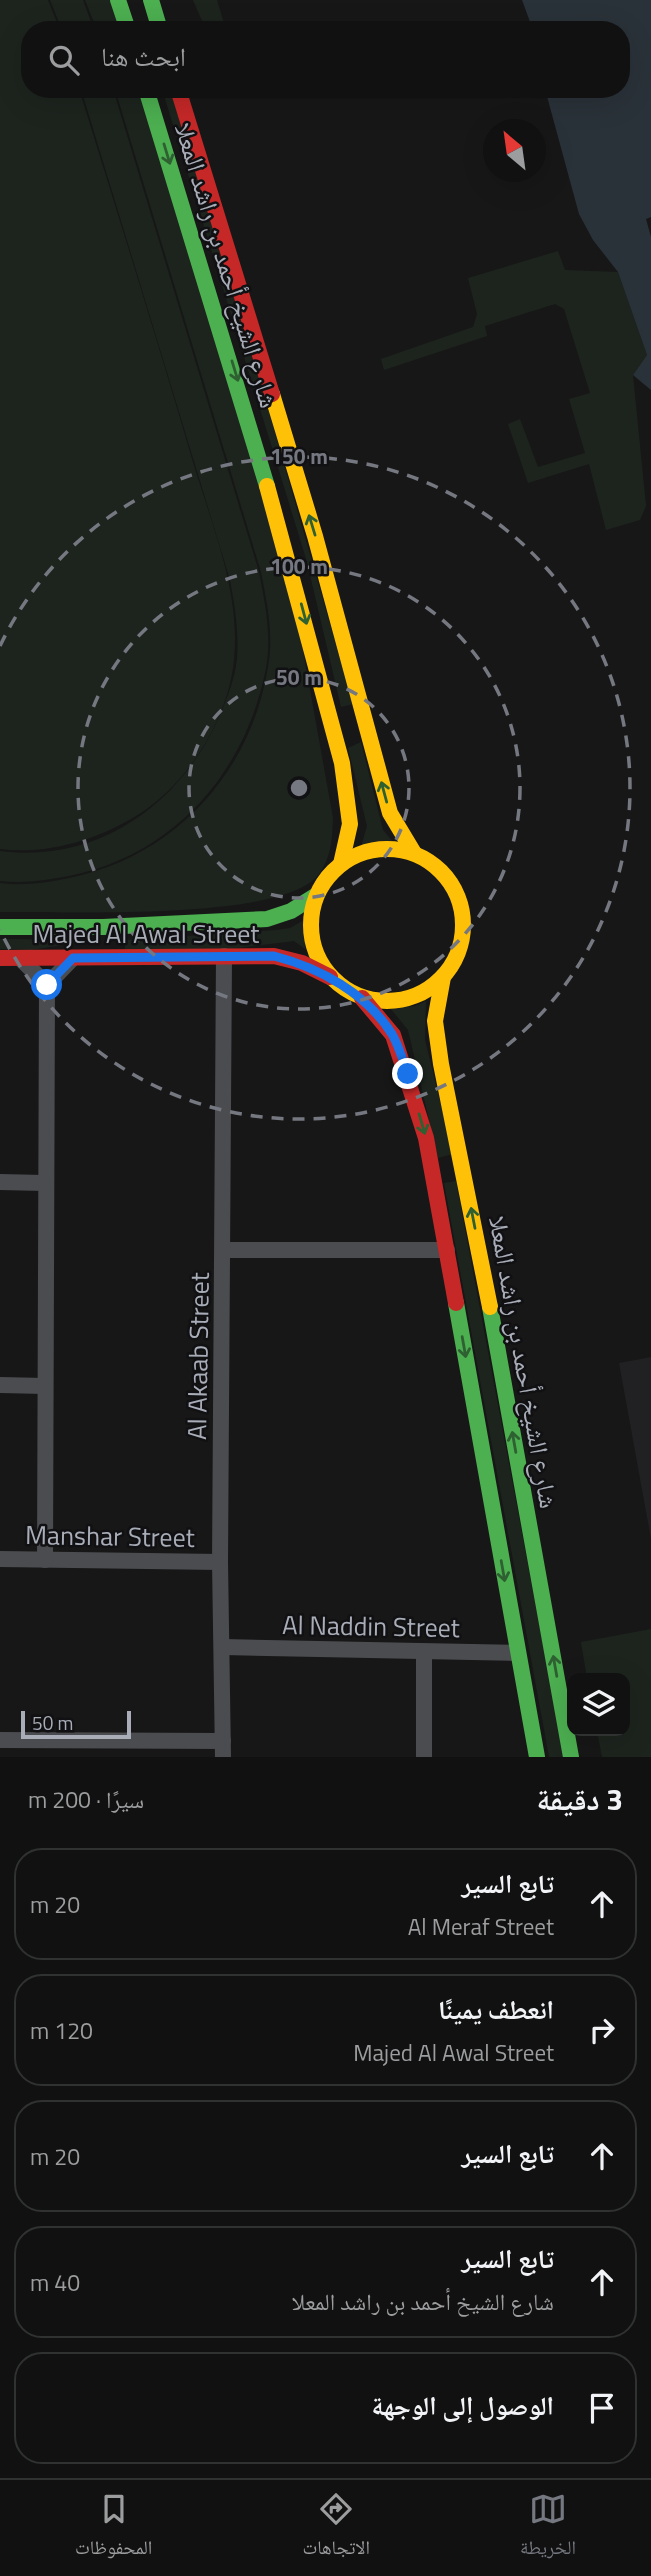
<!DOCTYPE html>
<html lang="ar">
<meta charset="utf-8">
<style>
body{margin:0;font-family:"Titillium Web","Noto Naskh Arabic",sans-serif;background:#1a1a1a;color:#f1f3f6;direction:rtl}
.controls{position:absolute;right:21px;bottom:21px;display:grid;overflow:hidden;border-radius:14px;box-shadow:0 7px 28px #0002}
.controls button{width:63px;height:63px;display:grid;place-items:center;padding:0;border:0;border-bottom:2px solid #303131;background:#111;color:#f1f3f6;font:35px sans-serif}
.compass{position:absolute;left:483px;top:119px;width:63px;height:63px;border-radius:50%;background:#111;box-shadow:0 7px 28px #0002;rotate:331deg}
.scale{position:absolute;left:21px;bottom:18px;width:110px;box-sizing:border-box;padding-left:7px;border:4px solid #a8adb8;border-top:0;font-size:19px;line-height:24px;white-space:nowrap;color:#a8adb8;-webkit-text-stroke:5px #111113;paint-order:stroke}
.stop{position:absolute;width:21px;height:21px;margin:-16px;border:5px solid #1a73e8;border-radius:50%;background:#fff}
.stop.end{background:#1a73e8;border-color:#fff;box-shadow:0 2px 7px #0008}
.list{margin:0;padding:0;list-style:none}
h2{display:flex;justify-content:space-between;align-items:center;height:91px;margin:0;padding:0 28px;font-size:30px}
h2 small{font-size:23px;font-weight:400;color:#9c9d9f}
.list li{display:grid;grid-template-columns:46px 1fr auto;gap:21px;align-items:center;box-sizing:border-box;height:112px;margin:0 14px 14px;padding:0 14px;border:2px solid #303131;border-radius:28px}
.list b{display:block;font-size:26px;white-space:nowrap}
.list p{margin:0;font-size:23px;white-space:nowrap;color:#9c9d9f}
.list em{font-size:23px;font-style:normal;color:#9c9d9f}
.icon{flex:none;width:38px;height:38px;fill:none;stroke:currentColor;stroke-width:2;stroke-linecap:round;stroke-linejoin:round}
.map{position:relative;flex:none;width:651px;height:1757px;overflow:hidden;direction:ltr}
.search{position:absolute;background:#111;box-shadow:0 7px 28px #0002;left:21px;right:21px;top:21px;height:77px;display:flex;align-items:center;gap:18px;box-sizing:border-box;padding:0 24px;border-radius:28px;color:#9c9d9f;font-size:26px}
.sheet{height:721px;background:#111}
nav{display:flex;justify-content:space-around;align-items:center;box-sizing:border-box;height:98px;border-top:2px solid #303131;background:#111;font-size:19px;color:#9c9d9f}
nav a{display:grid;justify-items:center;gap:4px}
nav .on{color:#757880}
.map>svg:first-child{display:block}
.built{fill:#212123}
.green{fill:#1d241e}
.water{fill:#2a3239}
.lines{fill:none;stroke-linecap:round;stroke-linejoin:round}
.street{stroke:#4b4c50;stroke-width:16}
.fast{stroke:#4caf50;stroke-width:16}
.slow{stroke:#ffc107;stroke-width:16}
.jam{stroke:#c62828;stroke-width:16}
.oneway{stroke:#2e6032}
.route{stroke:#1a73e8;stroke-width:9}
.ring{fill:none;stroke:#757880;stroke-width:3.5;stroke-dasharray:12 9}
.labels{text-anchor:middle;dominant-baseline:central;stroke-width:5;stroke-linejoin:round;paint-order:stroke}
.street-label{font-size:26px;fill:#a8adb8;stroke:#111113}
.centre{fill:#757880;stroke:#111113;stroke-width:3.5}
.ring-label{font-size:21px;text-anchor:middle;font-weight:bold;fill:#757880;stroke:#111113;stroke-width:5;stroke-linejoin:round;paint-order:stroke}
</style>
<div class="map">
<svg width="651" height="1757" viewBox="0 0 651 1757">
<rect width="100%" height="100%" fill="#171717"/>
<polygon class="built" points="651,1357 651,1539 619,1363"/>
<g class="green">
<path d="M0,0H48L60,30H30V89H79C117,212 156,335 192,459C211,523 241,592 234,659C229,719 187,785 136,816C97,840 47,855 0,849Z"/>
<polygon points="50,0 83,0 94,30 62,30"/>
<polygon points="85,0 113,0 122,30 97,30"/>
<polygon points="193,0 217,0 226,30 206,30"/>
<path d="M81,89H113L259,572C265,603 272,636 266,668C246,772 174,855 69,876C46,880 23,884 0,881V851C99,864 182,803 220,715C227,698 235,678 237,659C239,631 235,607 230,580Z"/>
<path d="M115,89H140L284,545L333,818C332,838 332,856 319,874C284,922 63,911 0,912V883C23,886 46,883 69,878C174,857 251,773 268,667C274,635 267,603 261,572Z"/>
<polygon points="162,89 176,89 353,704 341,707 307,562"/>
<polygon points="558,251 565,270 618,272 647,355 633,375 646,506 640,520 606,530 589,464 528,483 508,424 520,419 538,467 585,453 569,399 590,393 564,309 555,304 485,326 487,336 384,370 381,359 473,327 477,314 468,278"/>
<polygon points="361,742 383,830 394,843 361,847 367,826 348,748"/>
<polygon points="304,920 305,949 294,941 199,953 125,953 125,940 276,930 290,928"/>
<polygon points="0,939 98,940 30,950 0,949"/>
<polygon points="426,1001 425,1040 453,1154 438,1158 408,1030 391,1009 415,1006"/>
<polygon points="456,1181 564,1757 549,1757 444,1183"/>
<polygon points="651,1629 651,1757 602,1757 597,1731 625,1731 625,1678 587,1678 581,1642"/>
</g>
<polygon class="water" points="522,0 651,0 651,217 646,219 651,237 651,390 633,375 647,355 618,272 593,240 579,214 545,89 621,89 621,30 533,30"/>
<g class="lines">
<g class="street">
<polyline points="20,958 47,985"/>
<polyline points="0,1182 44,1183"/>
<polyline points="224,1250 447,1250"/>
<polyline points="0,1385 45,1386"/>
<polyline points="0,1559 220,1562"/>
<polyline points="45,1560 47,985 73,958"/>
<polyline points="223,1647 517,1653"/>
<polyline points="0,1740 223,1741"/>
<polyline points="223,1757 220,1562 224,956"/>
<polyline points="424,1757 424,1653"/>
</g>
<g class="fast">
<polyline points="118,0 128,30"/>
<polyline points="151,0 160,30"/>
<polyline points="146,89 267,486"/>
<polyline points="0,927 103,927 267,919 291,911 315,896"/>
<polyline points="456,1303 537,1757"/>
<polyline points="490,1307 571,1757"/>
</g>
<g class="slow">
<polyline points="272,394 315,536 390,813 414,853"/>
<polyline points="267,486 342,763 350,824 341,864"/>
<circle cx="387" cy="925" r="76"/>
<polyline points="443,977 435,1021 441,1064 490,1307"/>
</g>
<g class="jam">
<polyline points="178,89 272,394"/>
<polyline points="0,958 274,956 302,963 330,977"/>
<polyline points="362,998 393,1035 426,1138 456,1303"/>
</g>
</g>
<defs><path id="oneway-shaft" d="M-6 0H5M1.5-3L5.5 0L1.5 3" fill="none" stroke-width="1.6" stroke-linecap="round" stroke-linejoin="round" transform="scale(1.75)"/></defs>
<g class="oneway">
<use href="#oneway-shaft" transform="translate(167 154) rotate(73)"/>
<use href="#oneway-shaft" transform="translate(235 371) rotate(73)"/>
<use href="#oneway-shaft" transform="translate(312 525) rotate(-107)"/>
<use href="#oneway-shaft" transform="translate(304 614) rotate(75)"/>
<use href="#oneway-shaft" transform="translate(384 792) rotate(-105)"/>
<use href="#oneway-shaft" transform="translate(422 1124) rotate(74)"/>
<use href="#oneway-shaft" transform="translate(473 1218) rotate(-101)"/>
<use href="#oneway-shaft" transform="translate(464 1347) rotate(80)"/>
<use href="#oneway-shaft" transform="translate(514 1442) rotate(-100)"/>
<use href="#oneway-shaft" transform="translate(503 1571) rotate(80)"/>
<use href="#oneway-shaft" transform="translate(555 1666) rotate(-100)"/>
</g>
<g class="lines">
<path class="route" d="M47,985L73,958L274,956C320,968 366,993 392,1034C399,1046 403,1061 408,1074"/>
</g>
<g class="ring">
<circle cx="299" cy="788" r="110"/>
<circle cx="299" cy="788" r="221"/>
<path d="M0 646A331 331 0 1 1 0 930"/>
</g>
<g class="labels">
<g class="street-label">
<text transform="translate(227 265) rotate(73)">شارع الشيخ أحمد بن راشد المعلا</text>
<text x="146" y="933">Majed Al Awal Street</text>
<text transform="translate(198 1356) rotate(-89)">Al Akaab Street</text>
<text transform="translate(524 1362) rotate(80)">شارع الشيخ أحمد بن راشد المعلا</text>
<text transform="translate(110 1536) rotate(1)">Manshar Street</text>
<text transform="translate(371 1626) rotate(1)">Al Naddin Street</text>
</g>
</g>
<circle cx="299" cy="788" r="10" class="centre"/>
<g class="ring-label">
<text x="299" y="464">150 m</text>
<text x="299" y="574">100 m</text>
<text x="299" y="685">50 m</text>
</g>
</svg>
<div class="controls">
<button><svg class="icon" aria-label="layers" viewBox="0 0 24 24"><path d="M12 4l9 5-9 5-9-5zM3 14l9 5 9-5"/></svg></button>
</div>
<svg class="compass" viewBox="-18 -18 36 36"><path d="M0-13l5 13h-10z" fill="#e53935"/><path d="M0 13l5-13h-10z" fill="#9c9d9f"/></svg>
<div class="scale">50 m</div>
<div class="stop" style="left:47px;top:985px"></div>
<div class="stop end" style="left:408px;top:1074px"></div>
<div class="search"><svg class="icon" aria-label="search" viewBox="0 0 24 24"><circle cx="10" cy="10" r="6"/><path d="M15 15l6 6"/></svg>ابحث هنا</div>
</div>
<section class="sheet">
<h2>3 دقيقة<small>سيرًا · 200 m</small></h2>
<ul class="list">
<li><svg class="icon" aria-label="ahead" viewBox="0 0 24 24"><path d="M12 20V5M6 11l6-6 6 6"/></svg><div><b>تابع السير</b><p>Al Meraf Street</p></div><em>20 m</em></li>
<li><svg class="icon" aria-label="right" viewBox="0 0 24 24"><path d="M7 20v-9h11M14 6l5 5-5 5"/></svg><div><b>انعطف يمينًا</b><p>Majed Al Awal Street</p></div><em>120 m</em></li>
<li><svg class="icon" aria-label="ahead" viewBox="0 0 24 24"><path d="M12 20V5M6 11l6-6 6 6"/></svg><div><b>تابع السير</b></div><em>20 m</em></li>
<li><svg class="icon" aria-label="ahead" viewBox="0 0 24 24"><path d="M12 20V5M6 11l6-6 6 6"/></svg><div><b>تابع السير</b><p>شارع الشيخ أحمد بن راشد المعلا</p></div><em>40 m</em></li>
<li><svg class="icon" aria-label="arrive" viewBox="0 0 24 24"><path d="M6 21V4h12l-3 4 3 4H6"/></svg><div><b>الوصول إلى الوجهة</b></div></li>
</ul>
</section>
<nav>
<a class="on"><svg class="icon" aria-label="map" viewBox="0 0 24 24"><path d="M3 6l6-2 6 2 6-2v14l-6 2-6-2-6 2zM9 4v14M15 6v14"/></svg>الخريطة</a>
<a><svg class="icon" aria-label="directions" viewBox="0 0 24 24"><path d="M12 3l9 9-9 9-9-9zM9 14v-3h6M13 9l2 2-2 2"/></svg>الاتجاهات</a>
<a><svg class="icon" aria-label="saved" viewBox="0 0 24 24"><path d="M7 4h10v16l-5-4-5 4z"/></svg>المحفوظات</a>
</nav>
